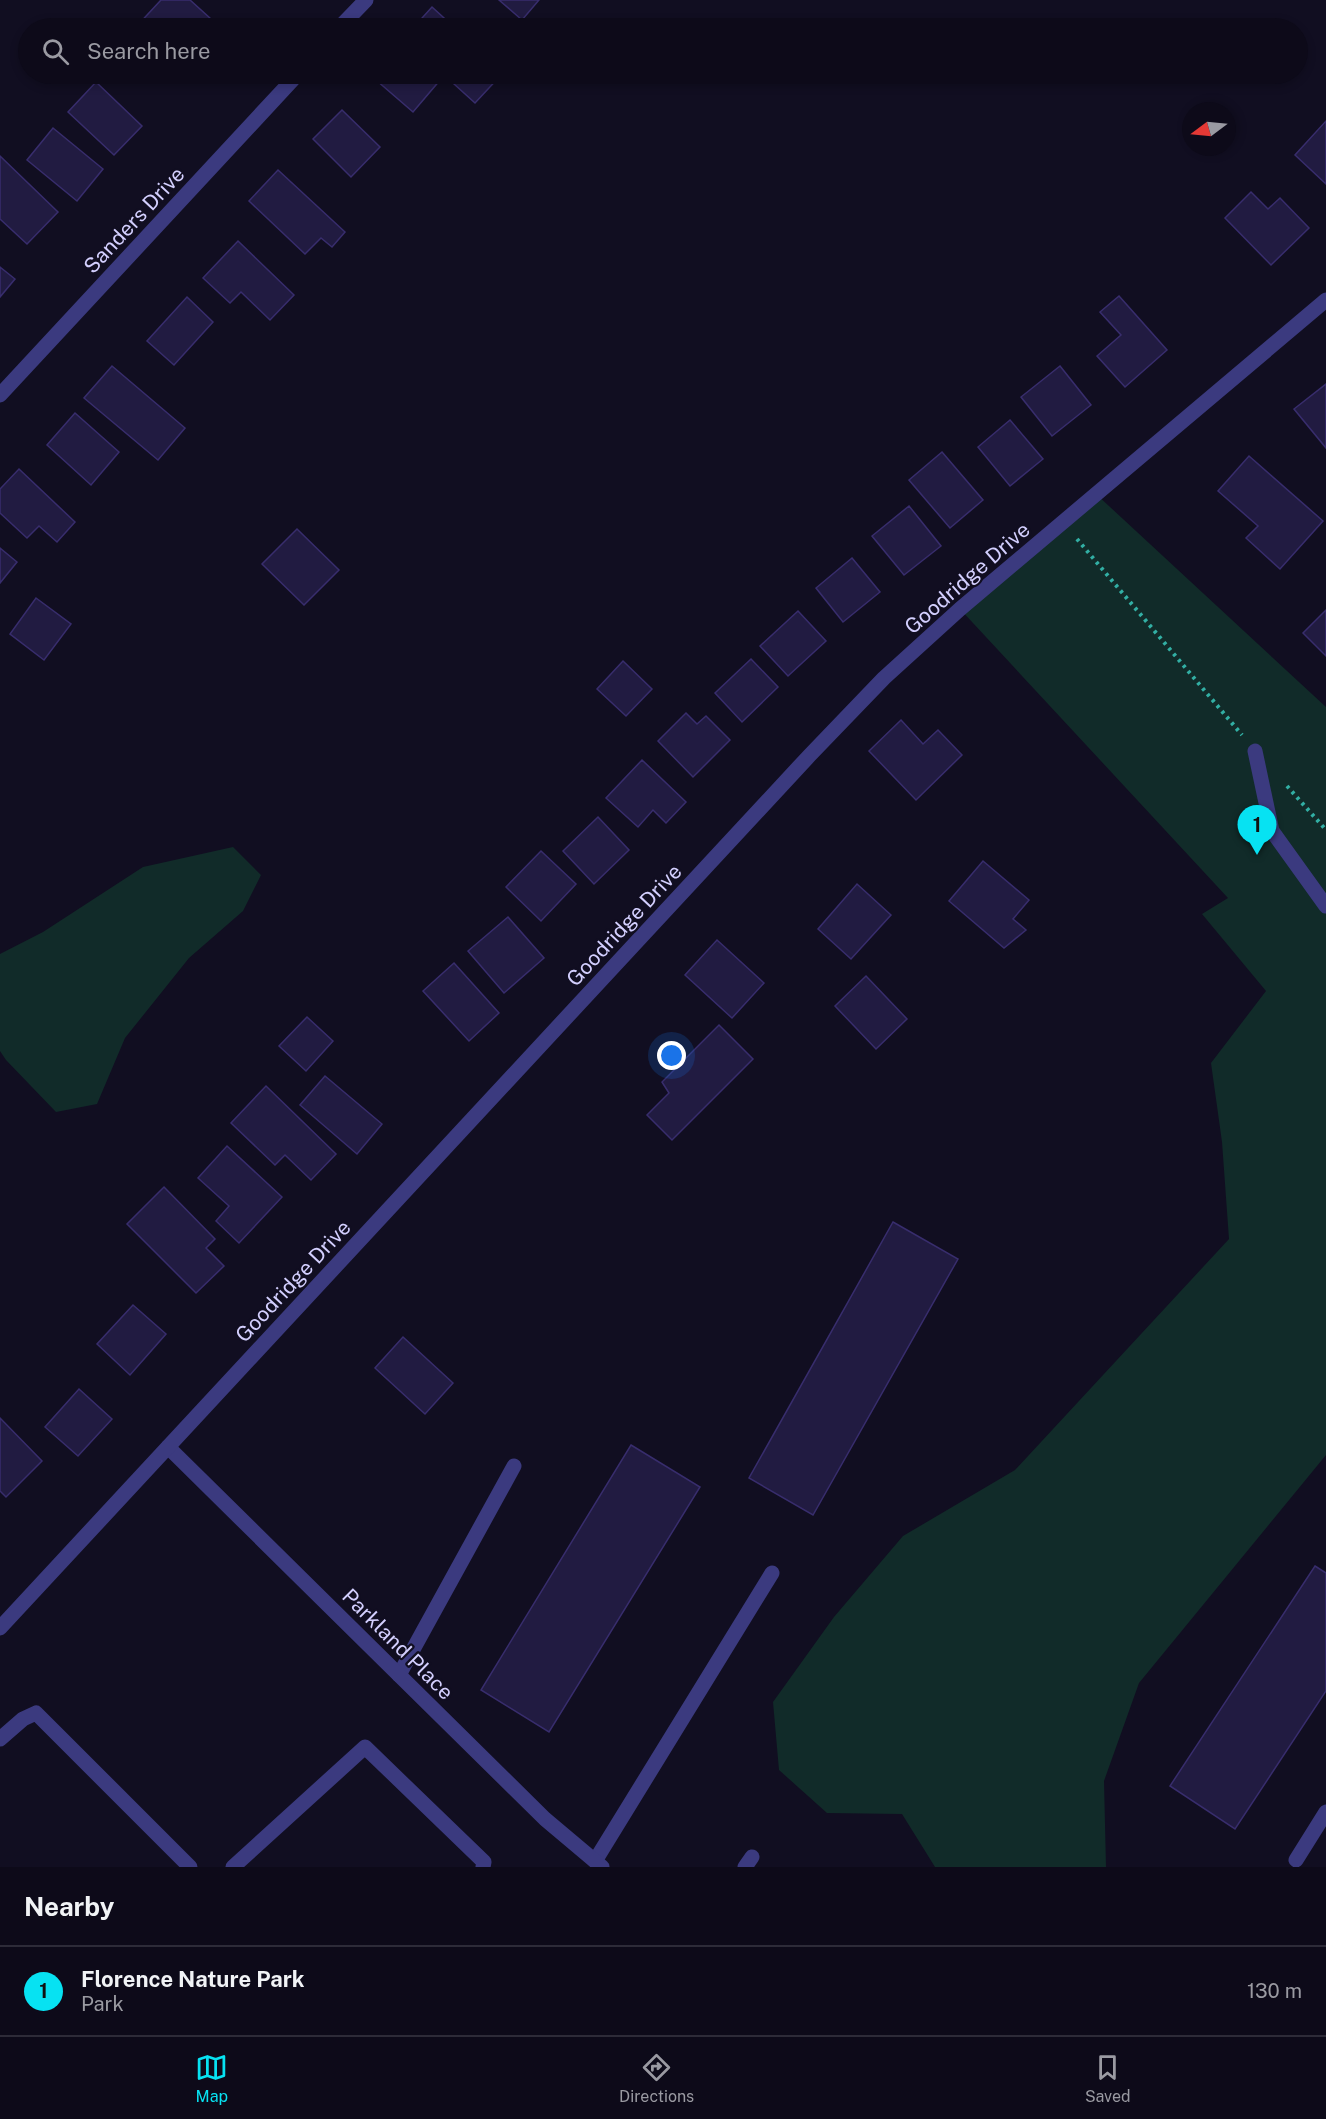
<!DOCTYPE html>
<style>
body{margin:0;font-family:"Public Sans",sans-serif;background:#1b1826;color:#f1f3f6}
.compass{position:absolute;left:1182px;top:102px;width:54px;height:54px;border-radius:50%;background:#0d0a19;box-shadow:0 3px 9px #0003;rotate:254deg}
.you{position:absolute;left:672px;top:1056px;width:21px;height:21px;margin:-15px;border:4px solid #fff;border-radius:50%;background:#1a73e8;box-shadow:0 0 0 9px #1a73e833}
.badge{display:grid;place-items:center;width:39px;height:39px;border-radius:50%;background:#07e2f2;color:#111;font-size:20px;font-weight:700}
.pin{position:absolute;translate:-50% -50px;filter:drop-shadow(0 2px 3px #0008)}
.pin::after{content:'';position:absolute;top:32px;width:21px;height:18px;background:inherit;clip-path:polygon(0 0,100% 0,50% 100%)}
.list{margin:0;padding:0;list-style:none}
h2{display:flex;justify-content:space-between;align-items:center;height:78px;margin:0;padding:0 24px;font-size:26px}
h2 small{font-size:20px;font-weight:400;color:#9a9aa2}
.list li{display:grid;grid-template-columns:39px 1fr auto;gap:18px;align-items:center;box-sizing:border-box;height:90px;padding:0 24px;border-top:2px solid #2d2b38}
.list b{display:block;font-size:22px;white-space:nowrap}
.list p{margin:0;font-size:20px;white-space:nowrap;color:#9a9aa2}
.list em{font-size:20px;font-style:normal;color:#9a9aa2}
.icon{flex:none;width:33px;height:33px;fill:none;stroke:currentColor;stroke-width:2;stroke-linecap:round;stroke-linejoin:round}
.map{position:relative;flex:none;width:1326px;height:1867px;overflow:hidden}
.search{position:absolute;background:#0d0a19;box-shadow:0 3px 9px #0003;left:18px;right:18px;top:18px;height:66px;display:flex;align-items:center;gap:15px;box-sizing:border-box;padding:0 21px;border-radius:33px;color:#9a9aa2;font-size:22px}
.sheet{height:168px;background:#0d0a19}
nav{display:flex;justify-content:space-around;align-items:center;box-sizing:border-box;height:84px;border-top:2px solid #2d2b38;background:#0d0a19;font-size:16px;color:#9a9aa2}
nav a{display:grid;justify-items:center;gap:3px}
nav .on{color:#07e2f2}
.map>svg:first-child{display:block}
.green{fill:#112b29}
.building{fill:#211b41;stroke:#382d6d;stroke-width:1.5}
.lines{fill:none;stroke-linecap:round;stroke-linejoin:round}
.path{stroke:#32afa4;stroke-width:4;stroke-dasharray:3 4.5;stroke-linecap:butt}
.lane{stroke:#3b3a7f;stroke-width:15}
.street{stroke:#3b3a7f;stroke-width:15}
.labels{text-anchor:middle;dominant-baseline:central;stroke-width:4.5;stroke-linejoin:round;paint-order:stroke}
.street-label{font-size:21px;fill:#d3cffe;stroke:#110e21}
</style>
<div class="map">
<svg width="1326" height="1867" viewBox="0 0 1326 1867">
<rect width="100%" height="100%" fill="#110e21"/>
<g class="green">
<polygon points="1096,494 1326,707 1326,1455 1139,1683 1104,1781 1106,1867 935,1867 902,1814 827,1813 779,1770 773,1702 834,1617 903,1536 1015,1470 1229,1239 1222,1142 1211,1063 1266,991 1202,914 1228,898 960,609"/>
<polygon points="233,847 261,875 243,911 189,958 125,1038 97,1104 56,1112 6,1060 0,1051 0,954 43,932 143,867"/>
</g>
<g class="building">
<polygon points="161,0 190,0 211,19 202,28 135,28"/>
<polygon points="499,0 539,0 522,20"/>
<polygon points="432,7 455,28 413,28"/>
<polygon points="382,74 435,74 441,79 413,112 376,80"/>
<polygon points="443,74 502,74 475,103"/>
<polygon points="96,82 142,126 114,155 68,112"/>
<polygon points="342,110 380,147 351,177 313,139"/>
<polygon points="1326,121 1326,184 1295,155"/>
<polygon points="53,128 103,169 77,201 27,160"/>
<polygon points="0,156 58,212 27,244 0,219"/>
<polygon points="278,170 345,232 332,247 321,238 305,254 249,201"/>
<polygon points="1251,192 1268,209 1280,198 1309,228 1271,265 1225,218"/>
<polygon points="238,241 294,295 270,320 241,292 230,303 203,278"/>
<polygon points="0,267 15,279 0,297"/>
<polygon points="1119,296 1167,350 1125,387 1097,356 1121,335 1100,312"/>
<polygon points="187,297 213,322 174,365 147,341"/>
<polygon points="112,366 185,428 158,460 84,398"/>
<polygon points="1060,366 1091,405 1052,436 1021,397"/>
<polygon points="1326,384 1326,448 1294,409"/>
<polygon points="75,413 119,452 91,485 47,445"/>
<polygon points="1010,420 1043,459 1010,486 978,447"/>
<polygon points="942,452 983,500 950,528 909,480"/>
<polygon points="1249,456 1323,521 1280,569 1246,538 1258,526 1218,491"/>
<polygon points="19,469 75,522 57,542 39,526 27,538 0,513 0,489"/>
<polygon points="909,506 941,546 904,575 872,536"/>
<polygon points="297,529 339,570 304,605 262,564"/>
<polygon points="0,548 17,562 0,583"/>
<polygon points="852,558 880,592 843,622 816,588"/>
<polygon points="36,598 71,624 44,660 10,634"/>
<polygon points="1326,610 1326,656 1303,633"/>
<polygon points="798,611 826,641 788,676 760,646"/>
<polygon points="751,659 778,687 742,722 715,693"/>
<polygon points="623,661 652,689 626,716 597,689"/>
<polygon points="686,713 697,724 706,716 730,740 693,777 658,741"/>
<polygon points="901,720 923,744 938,730 962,755 916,800 869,751"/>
<polygon points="642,760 686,802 666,823 653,810 638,827 606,798"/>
<polygon points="598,817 629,850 594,884 563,851"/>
<polygon points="541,851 576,884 541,921 506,887"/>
<polygon points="983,861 1029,900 1013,919 1026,930 1004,948 949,901"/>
<polygon points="857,884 891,915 851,959 818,929"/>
<polygon points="508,917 544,958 504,993 468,951"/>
<polygon points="717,940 764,983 732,1018 685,975"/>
<polygon points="454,963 499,1013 469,1041 423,991"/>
<polygon points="866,976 907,1019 876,1049 835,1006"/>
<polygon points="307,1017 333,1041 306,1071 279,1046"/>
<polygon points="719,1025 753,1059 672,1140 647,1115 669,1093 662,1082"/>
<polygon points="325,1076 382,1124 357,1154 300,1105"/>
<polygon points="266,1086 336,1154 311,1180 285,1155 275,1165 231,1123"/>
<polygon points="227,1146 282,1197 239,1243 216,1221 229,1206 198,1178"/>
<polygon points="164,1187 215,1239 206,1248 224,1266 196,1293 127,1224"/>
<polygon points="893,1222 958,1259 813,1515 749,1478"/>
<polygon points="133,1305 166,1334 130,1375 97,1344"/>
<polygon points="403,1337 453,1383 425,1414 375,1368"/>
<polygon points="79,1389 112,1419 78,1456 45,1427"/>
<polygon points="0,1418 42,1461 6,1497 0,1491"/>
<polygon points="631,1445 700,1487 549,1732 481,1690"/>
<polygon points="1315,1566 1326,1573 1326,1691 1235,1829 1170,1786"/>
</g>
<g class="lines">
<g class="path">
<polyline points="1077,539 1242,735"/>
<polyline points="1287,786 1326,830"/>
</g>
<g class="lane">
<polyline points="1255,751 1272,831 1326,906"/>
<polyline points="399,1675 514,1466"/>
<polyline points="0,1739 23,1719 36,1713 190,1867"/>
<polyline points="595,1861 772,1573"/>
<polyline points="233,1867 365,1747 484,1862 483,1867"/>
<polyline points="745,1867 752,1857"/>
</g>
<g class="street">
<polyline points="339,28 366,0"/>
<polyline points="0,395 298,74"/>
<polyline points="168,1447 545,1819 602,1867"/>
<polyline points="0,1628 809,756 884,678 960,609 1326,300"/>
<polyline points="1296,1860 1326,1812"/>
</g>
</g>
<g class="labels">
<g class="street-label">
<text transform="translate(134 220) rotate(-47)">Sanders Drive</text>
<text transform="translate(967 578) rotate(-41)">Goodridge Drive</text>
<text transform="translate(624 925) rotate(-47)">Goodridge Drive</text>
<text transform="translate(293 1281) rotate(-47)">Goodridge Drive</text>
<text transform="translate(398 1644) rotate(45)">Parkland Place</text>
</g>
</g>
</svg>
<svg class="compass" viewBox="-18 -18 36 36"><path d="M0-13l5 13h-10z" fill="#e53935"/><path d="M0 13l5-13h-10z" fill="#9a9aa2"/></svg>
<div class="you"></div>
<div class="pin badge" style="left:1257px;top:855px">1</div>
<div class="search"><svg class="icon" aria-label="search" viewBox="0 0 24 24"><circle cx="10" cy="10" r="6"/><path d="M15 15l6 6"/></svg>Search here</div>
</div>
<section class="sheet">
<h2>Nearby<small></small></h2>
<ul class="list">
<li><span class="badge">1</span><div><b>Florence Nature Park</b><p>Park</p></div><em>130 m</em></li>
</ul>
</section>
<nav>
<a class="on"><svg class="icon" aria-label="map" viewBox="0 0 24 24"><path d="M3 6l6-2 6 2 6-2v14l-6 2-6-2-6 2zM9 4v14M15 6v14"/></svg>Map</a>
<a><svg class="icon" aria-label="directions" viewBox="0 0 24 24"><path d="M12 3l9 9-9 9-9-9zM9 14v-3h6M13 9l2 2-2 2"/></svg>Directions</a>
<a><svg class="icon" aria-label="saved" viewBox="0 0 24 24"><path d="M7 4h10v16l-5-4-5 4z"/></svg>Saved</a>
</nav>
